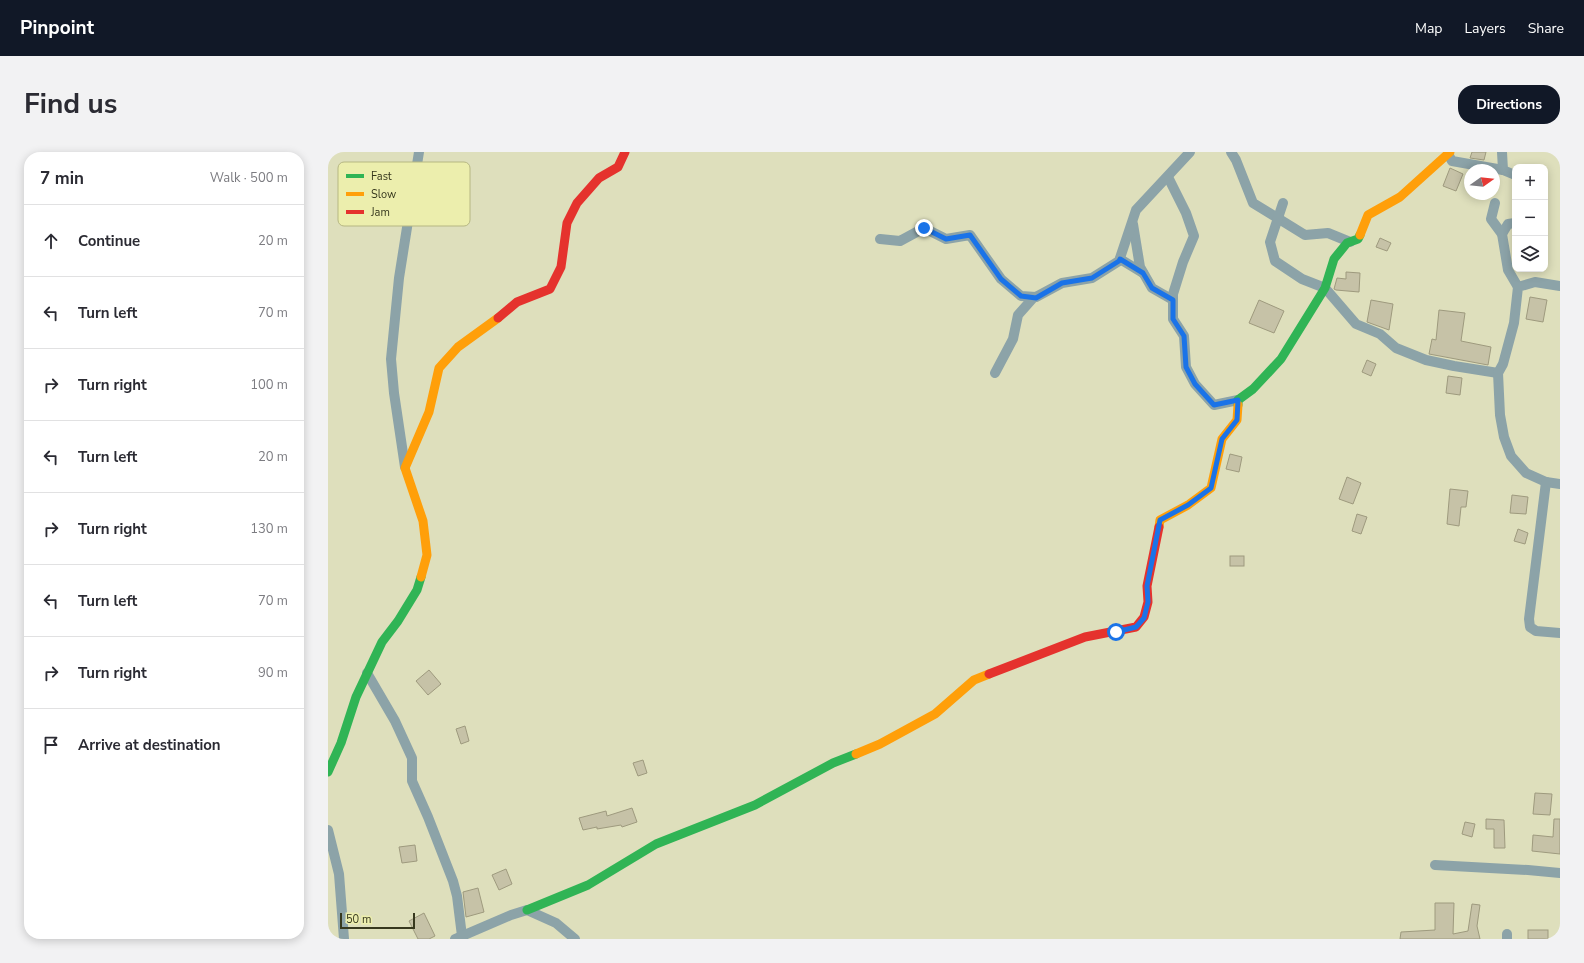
<!DOCTYPE html>
<meta charset="utf-8">
<style>
body{margin:0;font-family:"Nunito Sans",sans-serif;background:#f2f2f3;color:#2b2b33}
.controls{position:absolute;right:12px;top:12px;display:grid;overflow:hidden;border-radius:8px;box-shadow:0 2px 10px #0003}
.controls button{width:36px;height:36px;display:grid;place-items:center;padding:0;border:0;border-bottom:1px solid #e1e1e2;background:#fff;color:#2b2b33;font:20px sans-serif}
.compass{position:absolute;left:1136px;top:12px;width:36px;height:36px;border-radius:50%;background:#fff;box-shadow:0 2px 10px #0003;rotate:75deg}
.scale{position:absolute;left:12px;bottom:10px;width:75px;box-sizing:border-box;padding-left:4px;border:2px solid #37381e;border-top:0;font-size:11px;line-height:14px;white-space:nowrap;color:#37381e;-webkit-text-stroke:3px #eceead;paint-order:stroke}
.stop{position:absolute;width:12px;height:12px;margin:-9px;border:3px solid #1a73e8;border-radius:50%;background:#fff}
.stop.end{background:#1a73e8;border-color:#fff;box-shadow:0 1px 4px #0008}
.list{margin:0;padding:0;list-style:none}
h2{display:flex;justify-content:space-between;align-items:center;height:52px;margin:0;padding:0 16px;font-size:17px}
h2 small{font-size:13px;font-weight:400;color:#7c7c81}
.list li{display:grid;grid-template-columns:26px 1fr auto;gap:12px;align-items:center;box-sizing:border-box;height:72px;padding:0 16px;border-top:1px solid #e1e1e2}
.list b{display:block;font-size:15px;white-space:nowrap}
.list em{font-size:13px;font-style:normal;color:#7c7c81}
.icon{flex:none;width:22px;height:22px;fill:none;stroke:currentColor;stroke-width:2;stroke-linecap:round;stroke-linejoin:round}
.map{position:relative;flex:none;width:1232px;height:787px;overflow:hidden;border-radius:16px}
header{display:flex;align-items:center;gap:24px;box-sizing:border-box;height:56px;padding:0 20px;background:#111827;color:#fff}
header strong{font-size:19px}
nav{display:flex;gap:22px;margin-inline-start:auto;font-size:14px}
.intro{display:flex;align-items:center;justify-content:space-between;box-sizing:border-box;height:96px;padding:0 24px}
h1{margin:0;font-size:28px}
.button{padding:10px 18px;border-radius:16px;background:#111827;color:#fff;font-size:14px;font-weight:700}
main{display:flex;gap:24px;padding:0 24px}
aside{flex:1;background:#fff;border-radius:16px;box-shadow:0 2px 10px #0003}
.map>svg:first-child{display:block}
.building{fill:#c6c2a7;stroke:#9e9a7e}
.lines{fill:none;stroke-linecap:round;stroke-linejoin:round}
.street{stroke:#8ca3a8;stroke-width:10}
.fast{stroke:#30b455;stroke-width:9}
.slow{stroke:#ff9f0a;stroke-width:9}
.jam{stroke:#e5322d;stroke-width:9}
.route{stroke:#1a73e8;stroke-width:5}
.key{fill:#eceead;stroke:#b6b782;stroke-width:1}
.key-label{font-size:11px;fill:#37381e}
</style>
<header>
<strong>Pinpoint</strong>
<nav><a>Map</a><a>Layers</a><a>Share</a></nav>
</header>
<div class="intro"><h1>Find us</h1><a class="button">Directions</a></div>
<main>
<aside>
<h2>7 min<small>Walk · 500 m</small></h2>
<ul class="list">
<li><svg class="icon" aria-label="ahead" viewBox="0 0 24 24"><path d="M12 20V5M6 11l6-6 6 6"/></svg><div><b>Continue</b></div><em>20 m</em></li>
<li><svg class="icon" aria-label="left" viewBox="0 0 24 24"><path d="M17 20v-9H6M10 6l-5 5 5 5"/></svg><div><b>Turn left</b></div><em>70 m</em></li>
<li><svg class="icon" aria-label="right" viewBox="0 0 24 24"><path d="M7 20v-9h11M14 6l5 5-5 5"/></svg><div><b>Turn right</b></div><em>100 m</em></li>
<li><svg class="icon" aria-label="left" viewBox="0 0 24 24"><path d="M17 20v-9H6M10 6l-5 5 5 5"/></svg><div><b>Turn left</b></div><em>20 m</em></li>
<li><svg class="icon" aria-label="right" viewBox="0 0 24 24"><path d="M7 20v-9h11M14 6l5 5-5 5"/></svg><div><b>Turn right</b></div><em>130 m</em></li>
<li><svg class="icon" aria-label="left" viewBox="0 0 24 24"><path d="M17 20v-9H6M10 6l-5 5 5 5"/></svg><div><b>Turn left</b></div><em>70 m</em></li>
<li><svg class="icon" aria-label="right" viewBox="0 0 24 24"><path d="M7 20v-9h11M14 6l5 5-5 5"/></svg><div><b>Turn right</b></div><em>90 m</em></li>
<li><svg class="icon" aria-label="arrive" viewBox="0 0 24 24"><path d="M6 21V4h12l-3 4 3 4H6"/></svg><div><b>Arrive at destination</b></div></li>
</ul>
</aside>
<div class="map">
<svg width="1232" height="787" viewBox="0 0 1232 787">
<rect width="100%" height="100%" fill="#dedfbc"/>
<g class="building">
<polygon points="1144,0 1158,0 1156,8 1142,6"/>
<polygon points="1122,16 1135,22 1128,39 1115,34"/>
<polygon points="1052,86 1063,91 1059,99 1048,95"/>
<polygon points="1018,120 1032,121 1031,140 1008,138 1006,137 1009,126 1018,127"/>
<polygon points="1202,145 1219,148 1215,170 1198,167"/>
<polygon points="931,148 956,159 946,181 921,171"/>
<polygon points="1043,148 1065,152 1061,178 1039,170"/>
<polygon points="1111,158 1137,161 1133,189 1163,195 1160,213 1101,202 1104,187 1108,188"/>
<polygon points="1039,208 1048,212 1043,224 1034,220"/>
<polygon points="1120,224 1134,226 1132,243 1118,241"/>
<polygon points="902,302 914,305 911,320 898,317"/>
<polygon points="1019,325 1033,331 1025,352 1011,347"/>
<polygon points="1122,337 1140,339 1138,355 1133,355 1131,374 1119,372"/>
<polygon points="1184,343 1200,345 1198,362 1182,361"/>
<polygon points="1029,362 1039,365 1033,382 1024,379"/>
<polygon points="1190,377 1200,381 1197,392 1186,389"/>
<rect x="902" y="404" width="14" height="10"/>
<polygon points="101,518 113,532 100,543 88,529"/>
<polygon points="137,574 141,589 133,592 128,577"/>
<polygon points="315,608 319,621 310,624 305,611"/>
<polygon points="1207,641 1224,642 1222,663 1205,662"/>
<polygon points="304,656 309,670 294,675 293,673 269,677 269,675 255,678 251,666 278,659 279,664"/>
<polygon points="1158,667 1176,668 1177,696 1166,696 1166,677 1158,677"/>
<polygon points="1226,667 1232,667 1232,702 1204,699 1205,683 1225,685"/>
<polygon points="1137,670 1147,672 1144,685 1134,682"/>
<polygon points="87,693 89,709 74,711 71,695"/>
<polygon points="178,717 184,732 171,738 164,723"/>
<polygon points="150,736 156,760 138,765 135,740"/>
<polygon points="1107,751 1126,751 1125,782 1140,779 1144,752 1152,753 1149,774 1152,787 1072,787 1073,780 1107,778"/>
<polygon points="96,761 107,784 101,787 90,787 81,769"/>
<rect x="1200" y="778" width="20" height="9"/>
</g>
<g class="lines">
<g class="street">
<polyline points="903,0 908,8 925,51 977,83 1000,81 1022,90"/>
<polyline points="1174,0 1175,18 1187,23"/>
<polyline points="1120,2 1124,9 1175,18"/>
<polyline points="840,25 858,61 866,84 855,110 845,142 845,167 856,184 858,215 867,232 886,253 910,248"/>
<polyline points="955,51 942,90 947,109 974,127 997,136 1028,172 1052,182 1068,196 1098,208 1126,214 1170,221"/>
<polyline points="1167,51 1163,67 1174,82 1180,118 1190,135"/>
<polyline points="805,72 812,115 824,136 845,148"/>
<polyline points="1174,82 1180,72 1187,71"/>
<polyline points="552,87 572,89 596,76 618,87 642,83 673,127 693,144 708,145 734,131 764,126 791,109 808,58 862,0"/>
<polyline points="792,107 815,121"/>
<polyline points="1232,134 1207,130 1190,135 1186,171 1175,212 1170,221 1172,263 1176,285 1183,304 1198,321 1218,330 1232,332"/>
<polyline points="667,221 685,187 690,163 706,145"/>
<polyline points="77,315 66,241 63,207 71,126 91,0"/>
<polyline points="1218,330 1201,467 1202,475 1208,479 1232,481"/>
<polyline points="39,521 67,569 84,606 84,629 100,665 125,729 129,744 134,784"/>
<polyline points="0,678 11,722 16,787"/>
<polyline points="1107,713 1200,718 1232,721"/>
<polyline points="127,787 183,763 199,758 228,771 247,787"/>
<polyline points="1179,787 1179,782"/>
</g>
<g class="fast">
<polyline points="910,253 910,248 925,237 953,207 997,136 1006,107 1019,91 1030,87 1032,83"/>
<polyline points="0,620 13,591 28,545 54,490 70,469 89,438 93,425"/>
<polyline points="199,758 260,733 328,692 427,653 505,611 528,602"/>
</g>
<g class="slow">
<polyline points="1032,83 1040,63 1072,45 1122,0"/>
<polyline points="831,375 832,368 860,353 883,336 894,287 909,268 910,253"/>
<polyline points="93,425 99,403 95,369 77,316 101,260 111,216 130,195 170,166"/>
<polyline points="528,602 552,592 607,562 646,528 661,522"/>
</g>
<g class="jam">
<polyline points="170,166 189,150 222,137 233,115 239,71 249,51 271,26 290,15 297,0"/>
<polyline points="661,522 757,485 808,475 816,465 820,450 819,434 831,375"/>
</g>
</g>
<g class="lines">
<polyline class="route" points="596,76 618,87 642,83 673,127 693,144 708,146 734,131 764,126 791,109 792,107 815,121 824,136 845,148 845,167 856,184 858,215 867,232 886,253 910,248 909,268 894,287 883,336 860,353 832,368 819,434 820,450 816,466 808,475 788,480"/>
</g>
<rect x="10" y="10" width="132" height="64" rx="6" class="key"/>
<rect x="18" y="22" width="18" height="4" fill="#30b455"/>
<rect x="18" y="40" width="18" height="4" fill="#ff9f0a"/>
<rect x="18" y="58" width="18" height="4" fill="#e5322d"/>
<g class="key-label">
<text x="43" y="28">Fast</text>
<text x="43" y="46">Slow</text>
<text x="43" y="64">Jam</text>
</g>
</svg>
<div class="controls">
<button>+</button>
<button>−</button>
<button><svg class="icon" aria-label="layers" viewBox="0 0 24 24"><path d="M12 4l9 5-9 5-9-5zM3 14l9 5 9-5"/></svg></button>
</div>
<svg class="compass" viewBox="-18 -18 36 36"><path d="M0-13l5 13h-10z" fill="#e53935"/><path d="M0 13l5-13h-10z" fill="#7c7c81"/></svg>
<div class="scale">50 m</div>
<div class="stop" style="left:788px;top:480px"></div>
<div class="stop end" style="left:596px;top:76px"></div>
</div>
</main>
